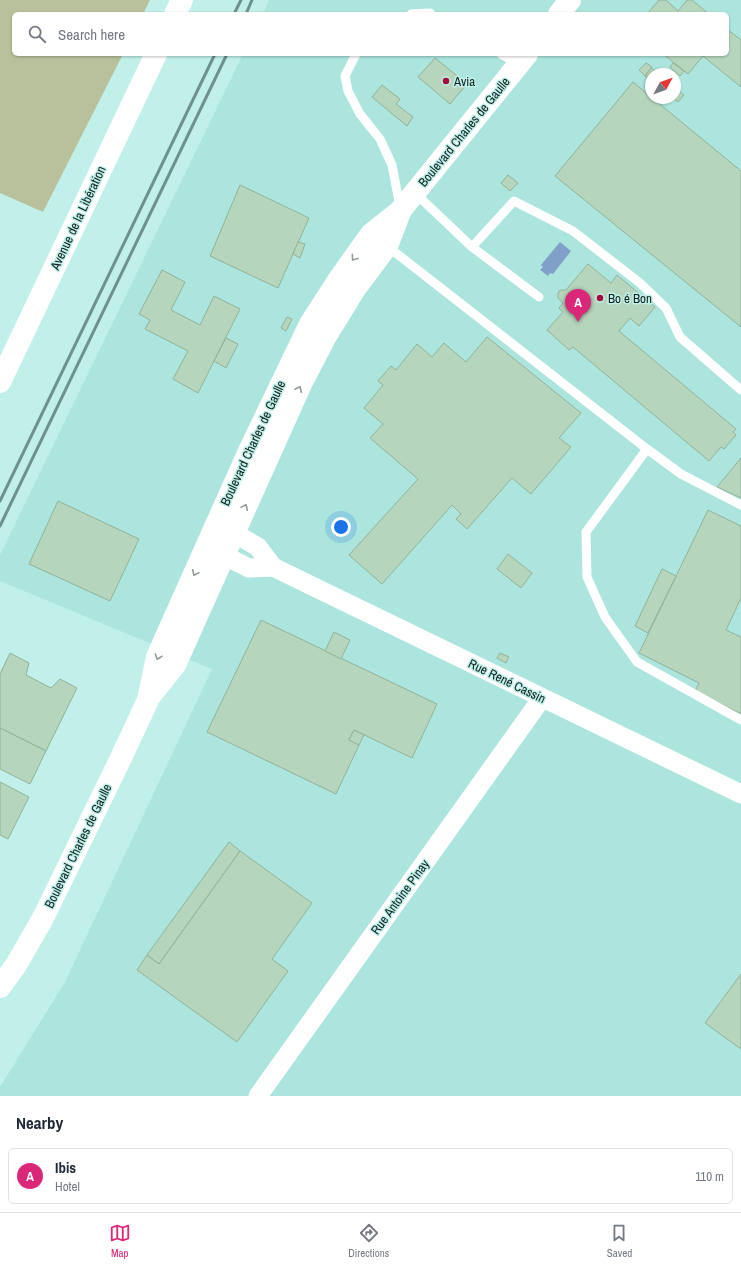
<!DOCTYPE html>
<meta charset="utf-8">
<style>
body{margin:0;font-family:"Archivo Narrow",sans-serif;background:#f6f6f7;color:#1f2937}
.compass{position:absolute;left:645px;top:68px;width:36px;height:36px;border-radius:50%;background:#fff;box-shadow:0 1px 3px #0004;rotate:49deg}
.you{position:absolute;left:341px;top:527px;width:14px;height:14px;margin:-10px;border:3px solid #fff;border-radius:50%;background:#1a73e8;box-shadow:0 0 0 6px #1a73e833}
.badge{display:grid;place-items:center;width:26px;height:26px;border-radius:50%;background:#db2777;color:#fff;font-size:13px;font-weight:700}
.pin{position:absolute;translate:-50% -33px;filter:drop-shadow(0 1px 2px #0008)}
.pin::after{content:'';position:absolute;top:21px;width:14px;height:12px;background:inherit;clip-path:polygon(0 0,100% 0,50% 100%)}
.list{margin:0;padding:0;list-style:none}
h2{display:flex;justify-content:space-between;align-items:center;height:52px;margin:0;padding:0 16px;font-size:17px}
h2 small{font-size:13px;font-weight:400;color:#747a83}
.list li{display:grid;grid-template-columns:26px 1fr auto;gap:12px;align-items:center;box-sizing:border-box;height:56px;margin:0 8px 8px;padding:0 8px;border:1px solid #e0e1e3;border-radius:6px}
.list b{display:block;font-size:15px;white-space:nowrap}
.list p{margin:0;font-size:13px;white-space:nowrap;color:#747a83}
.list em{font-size:13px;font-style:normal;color:#747a83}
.icon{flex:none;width:22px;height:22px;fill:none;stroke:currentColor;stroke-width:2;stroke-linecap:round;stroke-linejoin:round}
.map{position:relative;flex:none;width:741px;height:1096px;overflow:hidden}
.search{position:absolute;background:#fff;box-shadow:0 1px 3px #0004;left:12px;right:12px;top:12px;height:44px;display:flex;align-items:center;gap:10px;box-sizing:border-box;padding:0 14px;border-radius:6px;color:#747a83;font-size:15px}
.sheet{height:116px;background:#fff}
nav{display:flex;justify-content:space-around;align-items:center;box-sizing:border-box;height:56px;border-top:1px solid #e0e1e3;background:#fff;font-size:11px;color:#747a83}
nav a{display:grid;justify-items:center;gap:2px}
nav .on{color:#db2777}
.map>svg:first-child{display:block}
.built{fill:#ace5dd;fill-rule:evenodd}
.green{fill:#b9c09c}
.water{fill:#81a0c9}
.building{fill:#b5d6bc;stroke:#92b299}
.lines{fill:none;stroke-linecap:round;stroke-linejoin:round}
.lane{stroke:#fff;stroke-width:9}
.street{stroke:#fff;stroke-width:19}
.secondary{stroke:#fff;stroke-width:22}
.rail{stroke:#6f918d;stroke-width:3}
.oneway{stroke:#939b9a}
.poi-dot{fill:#a50b3c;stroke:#c0f0e9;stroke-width:1.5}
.labels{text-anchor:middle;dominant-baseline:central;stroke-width:3;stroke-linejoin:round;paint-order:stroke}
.poi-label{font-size:13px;fill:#0f211f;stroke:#c0f0e9;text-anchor:start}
.street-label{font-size:13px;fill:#0f211f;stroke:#c0f0e9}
</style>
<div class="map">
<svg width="741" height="1096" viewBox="0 0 741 1096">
<rect width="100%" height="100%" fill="#c0f0e9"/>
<path class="built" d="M269,0H741V1096H0V1087L65,982L212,669L0,581V555L243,54H727V14H263ZM651,74H675V98H651Z"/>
<polygon class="green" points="0,0 150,0 143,14 14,14 14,54 123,54 43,212 0,193"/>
<polygon class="water" points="560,242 571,251 553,274 550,273 548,276 540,270 543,267 541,265"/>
<g class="building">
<polygon points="659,0 666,0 678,11 687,0 692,0 709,14 647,14"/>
<polygon points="727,29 741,40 741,87 703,56 688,74 663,54 727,54"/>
<polygon points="435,58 467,84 450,104 418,77"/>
<polygon points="646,63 652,67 645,76 639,70"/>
<polygon points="673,63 684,71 680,76 670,67"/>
<polygon points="651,68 659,74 651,74 651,80 645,76"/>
<polygon points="633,82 741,171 741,327 555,176"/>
<polygon points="382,85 400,99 396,104 413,117 407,126 372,97"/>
<polygon points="675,88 684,95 678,102 673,98 675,98"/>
<polygon points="508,175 518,183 510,191 501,183"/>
<polygon points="240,185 309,218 278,288 210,256"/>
<polygon points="298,242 305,244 300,258 293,254"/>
<polygon points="588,264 611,283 617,275 655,307 639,326 630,318 619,331 736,429 733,432 736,435 724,449 721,447 709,461 573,347 569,350 547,330 563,312 559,308 563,303 558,298 558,294 559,291 562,290 566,290"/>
<polygon points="162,270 185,282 171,310 200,325 214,296 240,309 198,393 173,379 188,351 145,329 150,320 139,314"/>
<polygon points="287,317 292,319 286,331 281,328"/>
<polygon points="487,337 581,413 559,438 571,447 531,494 512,478 467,529 456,519 461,514 452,505 382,584 349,555 418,479 370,438 383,424 364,408 383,385 378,381 391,366 396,370 417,344 432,357 444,343 466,362"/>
<polygon points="226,338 238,344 226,368 214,361"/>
<polygon points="741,458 741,498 717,487"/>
<polygon points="58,501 139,539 110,601 29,564"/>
<polygon points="708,510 741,526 741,598 726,630 741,637 741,714 695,691 699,683 639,653"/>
<polygon points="508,554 532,573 521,588 497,569"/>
<polygon points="662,569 676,576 648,633 635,626"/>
<polygon points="261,620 437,704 412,758 354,730 349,740 359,745 336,794 207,732"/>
<polygon points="334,632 350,640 341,659 325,651"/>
<polygon points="10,653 29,663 26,675 51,688 60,679 77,688 46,751 0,728 0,674"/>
<polygon points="500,653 509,657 506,663 497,658"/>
<polygon points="0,728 46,751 30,784 0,769"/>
<polygon points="354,730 364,735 359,745 349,740"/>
<polygon points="0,782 29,797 8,839 0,835"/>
<polygon points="229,842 240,851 159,964 147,955"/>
<polygon points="240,851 312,903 272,959 288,971 237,1042 137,970 147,955 159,964"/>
<polygon points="741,974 741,1049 705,1023"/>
</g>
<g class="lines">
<g class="lane">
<polyline points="411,14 430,13 431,14"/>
<polyline points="356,54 345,76 348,91 360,114 380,139 392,165 400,207"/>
<polyline points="501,54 519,64"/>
<polyline points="415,193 472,247 514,201 573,231 640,283 666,308 680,337 741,390"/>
<polyline points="387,246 647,449 681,474 741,505"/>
<polyline points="472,247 539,297"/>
<polyline points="647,449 586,532 587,577 605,617 637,662 741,720"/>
</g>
<g class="street">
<polyline points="222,526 258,547 273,567"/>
<polyline points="211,549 249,568 273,567 741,794"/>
<polyline points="258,1096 542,698"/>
</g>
<g class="secondary">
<polyline points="175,14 182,0"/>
<polyline points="559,14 570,0"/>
<polyline points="0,382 156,54"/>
<polyline points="151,695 175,665 301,384 326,336 355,289 387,246 400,212"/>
<polyline points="0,987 16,965 43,918 119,762 148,700 157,657 173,621 249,451 310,324 339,279 371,234 400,211 527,54"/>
</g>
<g class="rail">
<polyline points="234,14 241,0"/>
<polyline points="246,14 252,0"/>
<polyline points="0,501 215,54"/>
<polyline points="0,526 227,54"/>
</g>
</g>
<defs><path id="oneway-chevron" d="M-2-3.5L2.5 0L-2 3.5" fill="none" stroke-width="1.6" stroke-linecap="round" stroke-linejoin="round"/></defs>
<g class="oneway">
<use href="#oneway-chevron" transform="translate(354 258) rotate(126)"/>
<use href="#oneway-chevron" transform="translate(299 389) rotate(-65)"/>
<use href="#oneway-chevron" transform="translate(245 507) rotate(-66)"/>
<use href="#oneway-chevron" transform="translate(195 573) rotate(114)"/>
<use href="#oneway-chevron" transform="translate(158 657) rotate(109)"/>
</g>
<g class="poi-dot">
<circle cx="446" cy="81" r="4"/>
<circle cx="600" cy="298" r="4"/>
</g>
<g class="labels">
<g class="poi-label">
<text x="454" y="81">Avia</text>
<text x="608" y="298">Bo é Bon</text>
</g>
<g class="street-label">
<text transform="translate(464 132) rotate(-51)">Boulevard Charles de Gaulle</text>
<text transform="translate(78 218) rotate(-65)">Avenue de la Libération</text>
<text transform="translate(253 443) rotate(-65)">Boulevard Charles de Gaulle</text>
<text transform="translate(507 681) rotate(26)">Rue René Cassin</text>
<text transform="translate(78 846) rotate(-64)">Boulevard Charles de Gaulle</text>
<text transform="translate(400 897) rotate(-54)">Rue Antoine Pinay</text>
</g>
</g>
</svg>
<svg class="compass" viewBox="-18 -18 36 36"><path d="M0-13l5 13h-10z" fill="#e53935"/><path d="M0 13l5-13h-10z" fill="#747a83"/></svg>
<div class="you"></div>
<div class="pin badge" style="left:578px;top:322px">A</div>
<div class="search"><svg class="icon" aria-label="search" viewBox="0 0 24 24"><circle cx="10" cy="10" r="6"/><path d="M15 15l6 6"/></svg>Search here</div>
</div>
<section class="sheet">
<h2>Nearby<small></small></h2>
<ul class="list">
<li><span class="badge">A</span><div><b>Ibis</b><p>Hotel</p></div><em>110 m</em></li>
</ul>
</section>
<nav>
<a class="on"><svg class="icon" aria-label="map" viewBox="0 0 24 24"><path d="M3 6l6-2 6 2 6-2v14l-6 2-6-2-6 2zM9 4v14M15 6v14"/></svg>Map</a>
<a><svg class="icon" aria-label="directions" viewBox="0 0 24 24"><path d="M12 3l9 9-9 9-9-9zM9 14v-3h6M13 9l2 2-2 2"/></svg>Directions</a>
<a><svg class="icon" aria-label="saved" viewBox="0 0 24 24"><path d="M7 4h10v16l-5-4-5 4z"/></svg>Saved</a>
</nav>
